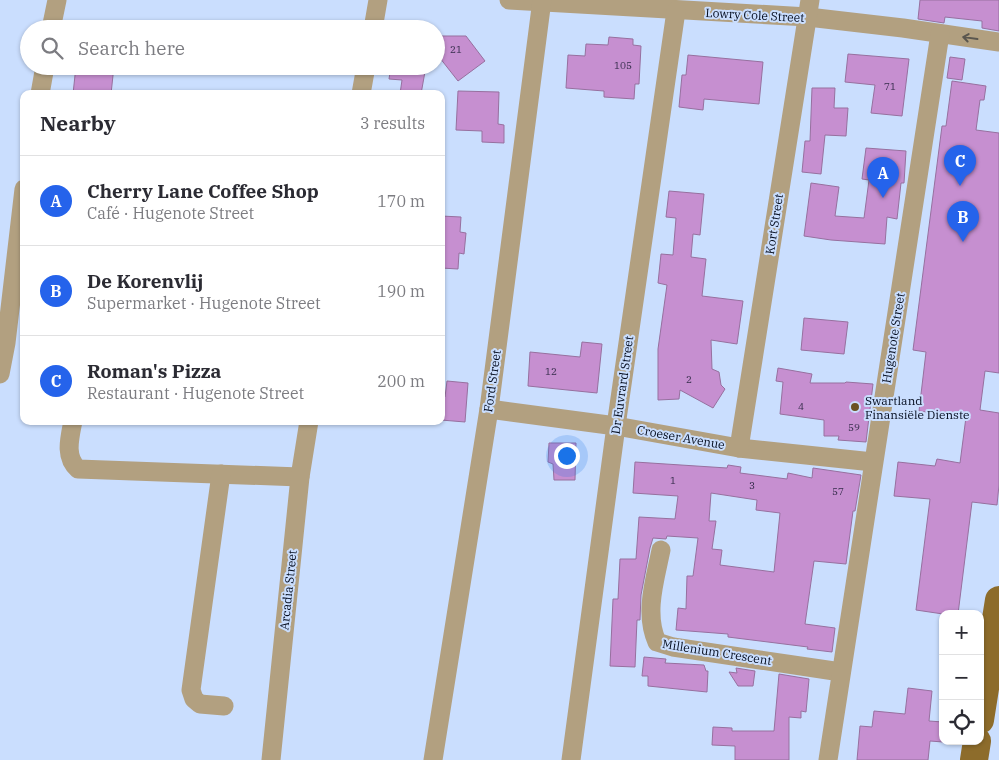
<!DOCTYPE html>
<meta charset="utf-8">
<style>
body{margin:0;font-family:"IBM Plex Serif",serif;background:#f2f2f3;color:#2b2b33}
.controls{position:absolute;right:15px;bottom:15px;display:grid;overflow:hidden;border-radius:10px;box-shadow:0 1px 4px #0004}
.controls button{width:45px;height:45px;display:grid;place-items:center;padding:0;border:0;border-bottom:1px solid #e1e1e2;background:#fff;color:#2b2b33;font:25px sans-serif}
.you{position:absolute;left:566px;top:455px;width:18px;height:18px;margin:-12px;border:4px solid #fff;border-radius:50%;background:#1a73e8;box-shadow:0 0 0 8px #1a73e833}
.badge{display:grid;place-items:center;width:32px;height:32px;border-radius:50%;background:#2563eb;color:#fff;font-size:16px;font-weight:700}
.pin{position:absolute;translate:-50% -41px;filter:drop-shadow(0 1px 2px #0008)}
.pin::after{content:'';position:absolute;top:26px;width:18px;height:15px;background:inherit;clip-path:polygon(0 0,100% 0,50% 100%)}
.list{margin:0;padding:0;list-style:none}
h2{display:flex;justify-content:space-between;align-items:center;height:65px;margin:0;padding:0 20px;font-size:21px}
h2 small{font-size:16px;font-weight:400;color:#7c7c81}
.list li{display:grid;grid-template-columns:32px 1fr auto;gap:15px;align-items:center;box-sizing:border-box;height:90px;padding:0 20px;border-top:1px solid #e1e1e2}
.list b{display:block;font-size:19px;white-space:nowrap}
.list p{margin:0;font-size:16px;white-space:nowrap;color:#7c7c81}
.list em{font-size:16px;font-style:normal;color:#7c7c81}
.icon{flex:none;width:28px;height:28px;fill:none;stroke:currentColor;stroke-width:2;stroke-linecap:round;stroke-linejoin:round}
.map{position:relative;flex:none;width:999px;height:760px;overflow:hidden}
.search{position:absolute;background:#fff;box-shadow:0 1px 4px #0004;left:20px;top:20px;width:425px;height:55px;display:flex;align-items:center;gap:12px;box-sizing:border-box;padding:0 18px;border-radius:28px;color:#7c7c81;font-size:19px}
.panel{position:absolute;background:#fff;box-shadow:0 1px 4px #0004;left:20px;top:90px;width:425px;height:335px;border-radius:10px}
.map>svg:first-child{display:block}
.building{fill:#c68fd0;stroke:#97709f;fill-rule:evenodd}
.lines{fill:none;stroke-linecap:round;stroke-linejoin:round}
.street{stroke:#b2a080;stroke-width:19}
.primary{stroke:#8d6c2b;stroke-width:28}
.oneway{stroke:#5a564e}
.poi-dot{fill:#6a5122;stroke:#cadefe;stroke-width:2}
.labels{text-anchor:middle;dominant-baseline:central;stroke-width:4;stroke-linejoin:round;paint-order:stroke}
.number-label{font-size:10px;fill:#342c4a}
.street-label{font-size:12px;fill:#030b1d;stroke:#cadefe}
.poi-label{font-size:12px;fill:#030b1d;stroke:#cadefe;text-anchor:start}
</style>
<div class="map">
<svg width="999" height="760" viewBox="0 0 999 760">
<rect width="100%" height="100%" fill="#cadefe"/>
<g class="building">
<polygon points="920,0 999,0 999,31 982,28 982,21 945,17 944,23 918,19"/>
<polygon points="436,36 466,36 485,61 458,81 436,53"/>
<polygon points="609,37 633,39 633,45 641,46 639,84 635,84 634,99 604,97 604,91 566,88 568,55 585,56 586,44 608,45"/>
<polygon points="848,54 909,59 902,116 871,113 875,85 845,82"/>
<polygon points="688,55 763,62 759,104 704,99 703,110 679,107 682,75 686,75"/>
<polygon points="950,57 965,59 962,80 947,78"/>
<polygon points="76,66 114,66 111,94 73,94"/>
<polygon points="391,66 426,66 421,94 400,94 402,80 389,79"/>
<polygon points="952,81 986,86 984,100 980,100 976,130 999,133 999,373 985,371 980,410 999,413 999,485 997,505 972,502 958,614 943,614 916,610 930,499 894,496 898,462 935,466 937,459 960,463 966,417 919,411 926,352 913,350 942,126 946,126"/>
<polygon points="812,88 835,88 834,108 848,108 846,136 825,135 821,174 802,172 805,141 810,141"/>
<polygon points="458,91 499,92 498,124 504,125 504,143 482,142 482,131 456,130"/>
<polygon points="866,148 906,151 904,183 901,183 897,219 887,217 885,244 831,240 804,236 811,183 839,187 835,216 864,218 869,180 862,179"/>
<polygon points="669,191 704,194 700,235 693,234 691,257 706,259 702,296 743,301 737,344 711,340 712,369 719,372 721,385 725,389 713,408 680,390 679,399 658,400 658,349 667,285 658,283 661,254 673,255 676,218 666,217"/>
<polygon points="441,216 461,217 460,232 466,233 464,254 459,253 458,269 441,268"/>
<polygon points="804,318 848,322 844,354 801,350"/>
<polygon points="582,342 602,344 597,393 528,386 530,352 580,357"/>
<polygon points="778,368 812,374 810,383 845,383 846,382 873,384 866,442 838,440 839,436 824,436 824,420 780,414 783,382 776,381"/>
<polygon points="447,381 468,383 465,422 441,420 441,397 445,397"/>
<polygon points="549,443 576,443 575,480 554,480 553,464 548,462"/>
<path d="M635,462L727,468L728,465L741,467L740,473L787,479L788,473L812,478L813,468L861,475L855,511H853L846,564L814,561L805,624L835,628L832,652L807,649L808,647L728,637V634L676,630L678,608L686,609L687,576H693L698,538L667,536L666,539L653,538L650,548L641,595L640,620H637L635,667L610,666L613,599H618L620,559H636L639,517L675,519L678,496L633,493ZM711,493L757,500L756,510L780,513L774,572L720,565L722,550L712,549L716,521H709Z"/>
<polygon points="644,657 666,659 665,663 704,665 706,671 708,671 707,692 648,686 648,676 642,676"/>
<polygon points="736,668 755,671 753,686 738,686 729,672 737,673"/>
<polygon points="779,674 809,679 806,712 801,711 801,718 789,717 789,760 735,760 735,746 712,745 713,727 732,728 732,731 774,731"/>
<polygon points="908,688 932,691 929,721 943,722 943,742 930,741 928,760 857,760 860,726 872,727 874,711 905,714"/>
</g>
<g class="lines">
<g class="street">
<polyline points="509,0 808,17 903,28 999,42"/>
<polyline points="51,29 57,0"/>
<polyline points="373,29 378,0"/>
<polyline points="40,94 45,66"/>
<polyline points="361,94 366,66"/>
<polyline points="0,374 6,343 24,189"/>
<polyline points="489,409 616,426 739,448 873,462"/>
<path d="M73,421C70,437 64,457 78,469L300,477"/>
<polyline points="739,448 810,0"/>
<polyline points="221,474 191,690 194,699 200,704 224,706"/>
<path d="M661,550C655,580 644,613 657,642L673,647L841,672"/>
<polyline points="271,760 300,477 309,421"/>
<polyline points="433,760 489,409 542,0"/>
<polyline points="571,760 616,426 676,11"/>
<polyline points="828,760 940,34"/>
</g>
<g class="primary">
<polyline points="980,720 999,600"/>
<polyline points="974,760 977,741"/>
</g>
</g>
<defs><path id="oneway-shaft" d="M-6 0H5M1.5-3L5.5 0L1.5 3" fill="none" stroke-width="1.6" stroke-linecap="round" stroke-linejoin="round" transform="scale(1.25)"/></defs>
<use class="oneway" href="#oneway-shaft" transform="translate(970 38) rotate(-172)"/>
<circle class="poi-dot" cx="855" cy="407" r="5"/>
<g class="labels">
<g class="number-label">
<text x="456" y="49">21</text>
<text x="623" y="65">105</text>
<text x="890" y="86">71</text>
<text x="551" y="371">12</text>
<text x="689" y="379">2</text>
<text x="801" y="406">4</text>
<text x="854" y="427">59</text>
<text x="673" y="480">1</text>
<text x="752" y="485">3</text>
<text x="838" y="491">57</text>
</g>
<g class="street-label">
<text transform="translate(755 15) rotate(3)">Lowry Cole Street</text>
<text transform="translate(774 224) rotate(-81)">Kort Street</text>
<text transform="translate(893 338) rotate(-81)">Hugenote Street</text>
<text transform="translate(492 381) rotate(-82)">Ford Street</text>
<text transform="translate(622 385) rotate(-82)">Dr Euvrard Street</text>
<text transform="translate(681 437) rotate(10)">Croeser Avenue</text>
<text transform="translate(288 590) rotate(-84)">Arcadia Street</text>
<text transform="translate(717 652) rotate(9)">Millenium Crescent</text>
</g>
<g class="poi-label">
<text x="865" y="400">Swartland<tspan x="865" dy="14">Finansiële Dienste</tspan></text>
</g>
</g>
</svg>
<div class="controls">
<button>+</button>
<button>−</button>
<button><svg class="icon" aria-label="locate" viewBox="0 0 24 24"><circle cx="12" cy="12" r="6"/><path d="M12 2v4M12 18v4M2 12h4M18 12h4"/></svg></button>
</div>
<div class="you"></div>
<div class="pin badge" style="left:883px;top:198px">A</div>
<div class="pin badge" style="left:963px;top:242px">B</div>
<div class="pin badge" style="left:960px;top:186px">C</div>
<div class="search"><svg class="icon" aria-label="search" viewBox="0 0 24 24"><circle cx="10" cy="10" r="6"/><path d="M15 15l6 6"/></svg>Search here</div>
<section class="panel">
<h2>Nearby<small>3 results</small></h2>
<ul class="list">
<li><span class="badge">A</span><div><b>Cherry Lane Coffee Shop</b><p>Café · Hugenote Street</p></div><em>170 m</em></li>
<li><span class="badge">B</span><div><b>De Korenvlij</b><p>Supermarket · Hugenote Street</p></div><em>190 m</em></li>
<li><span class="badge">C</span><div><b>Roman's Pizza</b><p>Restaurant · Hugenote Street</p></div><em>200 m</em></li>
</ul>
</section>
</div>
